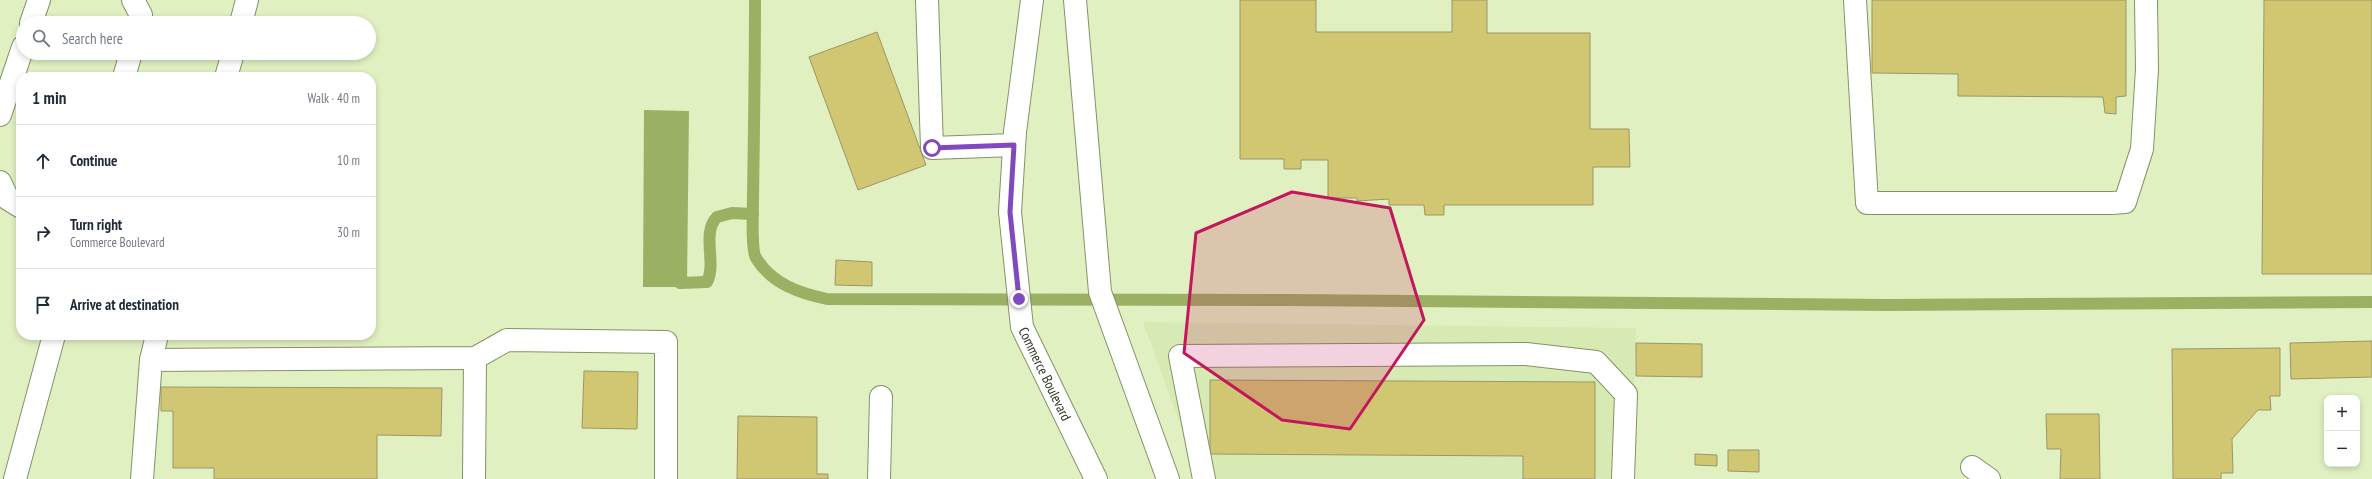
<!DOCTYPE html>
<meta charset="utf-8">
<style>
body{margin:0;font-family:"PT Sans Narrow",sans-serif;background:#f2f2f3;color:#1f2937}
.controls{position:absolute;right:12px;bottom:12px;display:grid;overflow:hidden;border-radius:8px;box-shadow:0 2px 6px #0003}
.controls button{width:36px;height:36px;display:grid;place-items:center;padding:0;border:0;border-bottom:1px solid #e0e1e3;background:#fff;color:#1f2937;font:20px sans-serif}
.stop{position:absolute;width:12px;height:12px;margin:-9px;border:3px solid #8149bf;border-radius:50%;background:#fff}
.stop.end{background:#8149bf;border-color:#fff;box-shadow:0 1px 4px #0008}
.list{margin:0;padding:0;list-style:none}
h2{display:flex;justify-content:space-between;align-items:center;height:52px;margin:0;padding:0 16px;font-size:17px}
h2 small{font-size:13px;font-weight:400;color:#747a83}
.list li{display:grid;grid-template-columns:26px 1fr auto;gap:12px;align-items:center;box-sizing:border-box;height:72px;padding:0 16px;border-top:1px solid #e0e1e3}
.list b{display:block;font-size:15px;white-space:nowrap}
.list p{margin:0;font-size:13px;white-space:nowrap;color:#747a83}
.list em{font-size:13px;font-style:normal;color:#747a83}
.icon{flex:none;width:22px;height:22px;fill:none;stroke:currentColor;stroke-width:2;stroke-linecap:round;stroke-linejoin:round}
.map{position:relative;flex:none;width:2372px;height:479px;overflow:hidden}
.search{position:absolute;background:#fff;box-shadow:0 2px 6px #0003;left:16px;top:16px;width:360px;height:44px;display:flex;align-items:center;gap:10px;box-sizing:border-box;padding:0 14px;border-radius:22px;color:#747a83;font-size:15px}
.panel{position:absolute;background:#fff;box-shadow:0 2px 6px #0003;left:16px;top:72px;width:360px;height:268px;border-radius:16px}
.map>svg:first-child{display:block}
.built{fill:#d8eab3}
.water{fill:#9ab163}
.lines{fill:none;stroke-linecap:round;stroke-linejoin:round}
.stream{stroke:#9ab163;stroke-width:12}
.building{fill:#d1c773;stroke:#9b9668}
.lane-casing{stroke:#849267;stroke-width:24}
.street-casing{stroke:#849267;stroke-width:24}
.lane{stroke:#fff;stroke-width:22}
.street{stroke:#fff;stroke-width:22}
.route{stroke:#8149bf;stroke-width:5}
.marked{fill:#c2185b;fill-opacity:0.2;stroke:#c2185b;stroke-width:3;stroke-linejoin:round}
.labels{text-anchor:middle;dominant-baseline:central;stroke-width:3.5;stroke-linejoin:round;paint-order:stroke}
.street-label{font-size:14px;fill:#2d3321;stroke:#e1f0c1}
</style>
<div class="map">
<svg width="2372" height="479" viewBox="0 0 2372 479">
<rect width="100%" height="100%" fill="#e1f0c1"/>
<polygon class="built" points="1143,322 1636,328 1631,479 1200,479"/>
<polygon class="water" points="644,110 689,111 687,287 643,287"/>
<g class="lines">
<g class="stream">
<path d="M755,0C755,66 754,132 753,197C753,208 751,250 756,258C772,284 799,293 827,299L1290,300L1888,305L2372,302"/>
<path d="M680,283L707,282C717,263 701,233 717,217L732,213L753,214"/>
</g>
</g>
<g class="building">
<polygon points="1240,0 1316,0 1316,32 1452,32 1452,0 1487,0 1487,33 1590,33 1590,129 1629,129 1630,167 1593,167 1593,205 1444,205 1444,215 1425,215 1424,205 1389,205 1389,199 1357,201 1357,198 1328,198 1328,160 1301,160 1301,169 1284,169 1284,159 1240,159"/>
<polygon points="1872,0 2126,0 2126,96 2116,97 2116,114 2105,113 2103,97 1958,96 1958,74 1872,73"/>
<polygon points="2264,0 2372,0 2372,274 2262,274"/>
<polygon points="877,32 926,165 858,190 809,57"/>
<polygon points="836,260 872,262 872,286 835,285"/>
<polygon points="2372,341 2372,377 2291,379 2290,343"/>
<polygon points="1636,343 1702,344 1702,377 1636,376"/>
<polygon points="2280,348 2280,396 2270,396 2271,410 2258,410 2232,439 2233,473 2221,473 2221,479 2173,479 2172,349"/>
<polygon points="584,371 638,372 637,429 582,428"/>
<polygon points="1210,380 1595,382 1595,479 1523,479 1523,456 1210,454"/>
<polygon points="161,387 442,388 441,436 377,435 377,479 214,479 214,468 173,468 173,411 161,411"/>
<polygon points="2046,414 2099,414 2100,479 2060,479 2061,449 2047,449"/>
<polygon points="738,416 817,417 817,474 828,474 828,479 737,479"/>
<polygon points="1728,450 1759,450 1759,472 1728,471"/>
<polygon points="1695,454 1717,455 1717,466 1695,465"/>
</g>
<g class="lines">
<g class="lane-casing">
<g id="lane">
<polyline points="133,0 141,15 139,23"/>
<polyline points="927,0 932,148 1014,145"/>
<polyline points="1855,0 1867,203 2112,203 2125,202 2142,149 2147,69 2146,0"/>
<polyline points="31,23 39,0"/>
<polyline points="241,23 247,0"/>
<polyline points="124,77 131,53"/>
<polyline points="226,77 233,53"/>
<polyline points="0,115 23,47"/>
<polyline points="0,182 8,199 21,207"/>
<polyline points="151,360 475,358 507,340 666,342 666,479"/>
<polyline points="1972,467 1989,479"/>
<polyline points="15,479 54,335"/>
<polyline points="142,479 151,360 157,335"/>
<polyline points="474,479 475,358"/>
<polyline points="879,479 881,397"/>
<polyline points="1204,479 1180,356 1526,354 1596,362 1626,394 1623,479"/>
</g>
</g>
<g class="street-casing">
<g id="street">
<path id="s1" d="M1032,0L1015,132L1010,212L1022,327L1096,479"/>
<polyline points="1075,0 1100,292 1168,479"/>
</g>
</g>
<use href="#lane" class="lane"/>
<use href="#street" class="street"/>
</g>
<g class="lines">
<polyline class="route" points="932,148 1014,145 1010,212 1019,299"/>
</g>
<path class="marked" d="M1292,192L1390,208L1424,320L1350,429L1282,420L1184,353L1196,233Z"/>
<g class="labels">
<g class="street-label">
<text stroke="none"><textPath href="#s1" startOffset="381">Commerce Boulevard</textPath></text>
</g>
</g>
</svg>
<div class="controls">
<button>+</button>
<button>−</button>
</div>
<div class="stop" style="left:932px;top:148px"></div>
<div class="stop end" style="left:1019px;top:299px"></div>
<div class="search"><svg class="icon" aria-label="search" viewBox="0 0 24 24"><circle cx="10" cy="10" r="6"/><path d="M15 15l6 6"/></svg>Search here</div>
<section class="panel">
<h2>1 min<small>Walk · 40 m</small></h2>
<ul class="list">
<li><svg class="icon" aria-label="ahead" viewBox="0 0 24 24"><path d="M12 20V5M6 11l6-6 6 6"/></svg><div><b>Continue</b></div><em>10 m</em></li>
<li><svg class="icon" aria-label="right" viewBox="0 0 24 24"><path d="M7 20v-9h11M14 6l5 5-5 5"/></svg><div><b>Turn right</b><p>Commerce Boulevard</p></div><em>30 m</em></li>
<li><svg class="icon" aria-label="arrive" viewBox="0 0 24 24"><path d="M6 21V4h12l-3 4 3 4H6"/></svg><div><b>Arrive at destination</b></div></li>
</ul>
</section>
</div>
